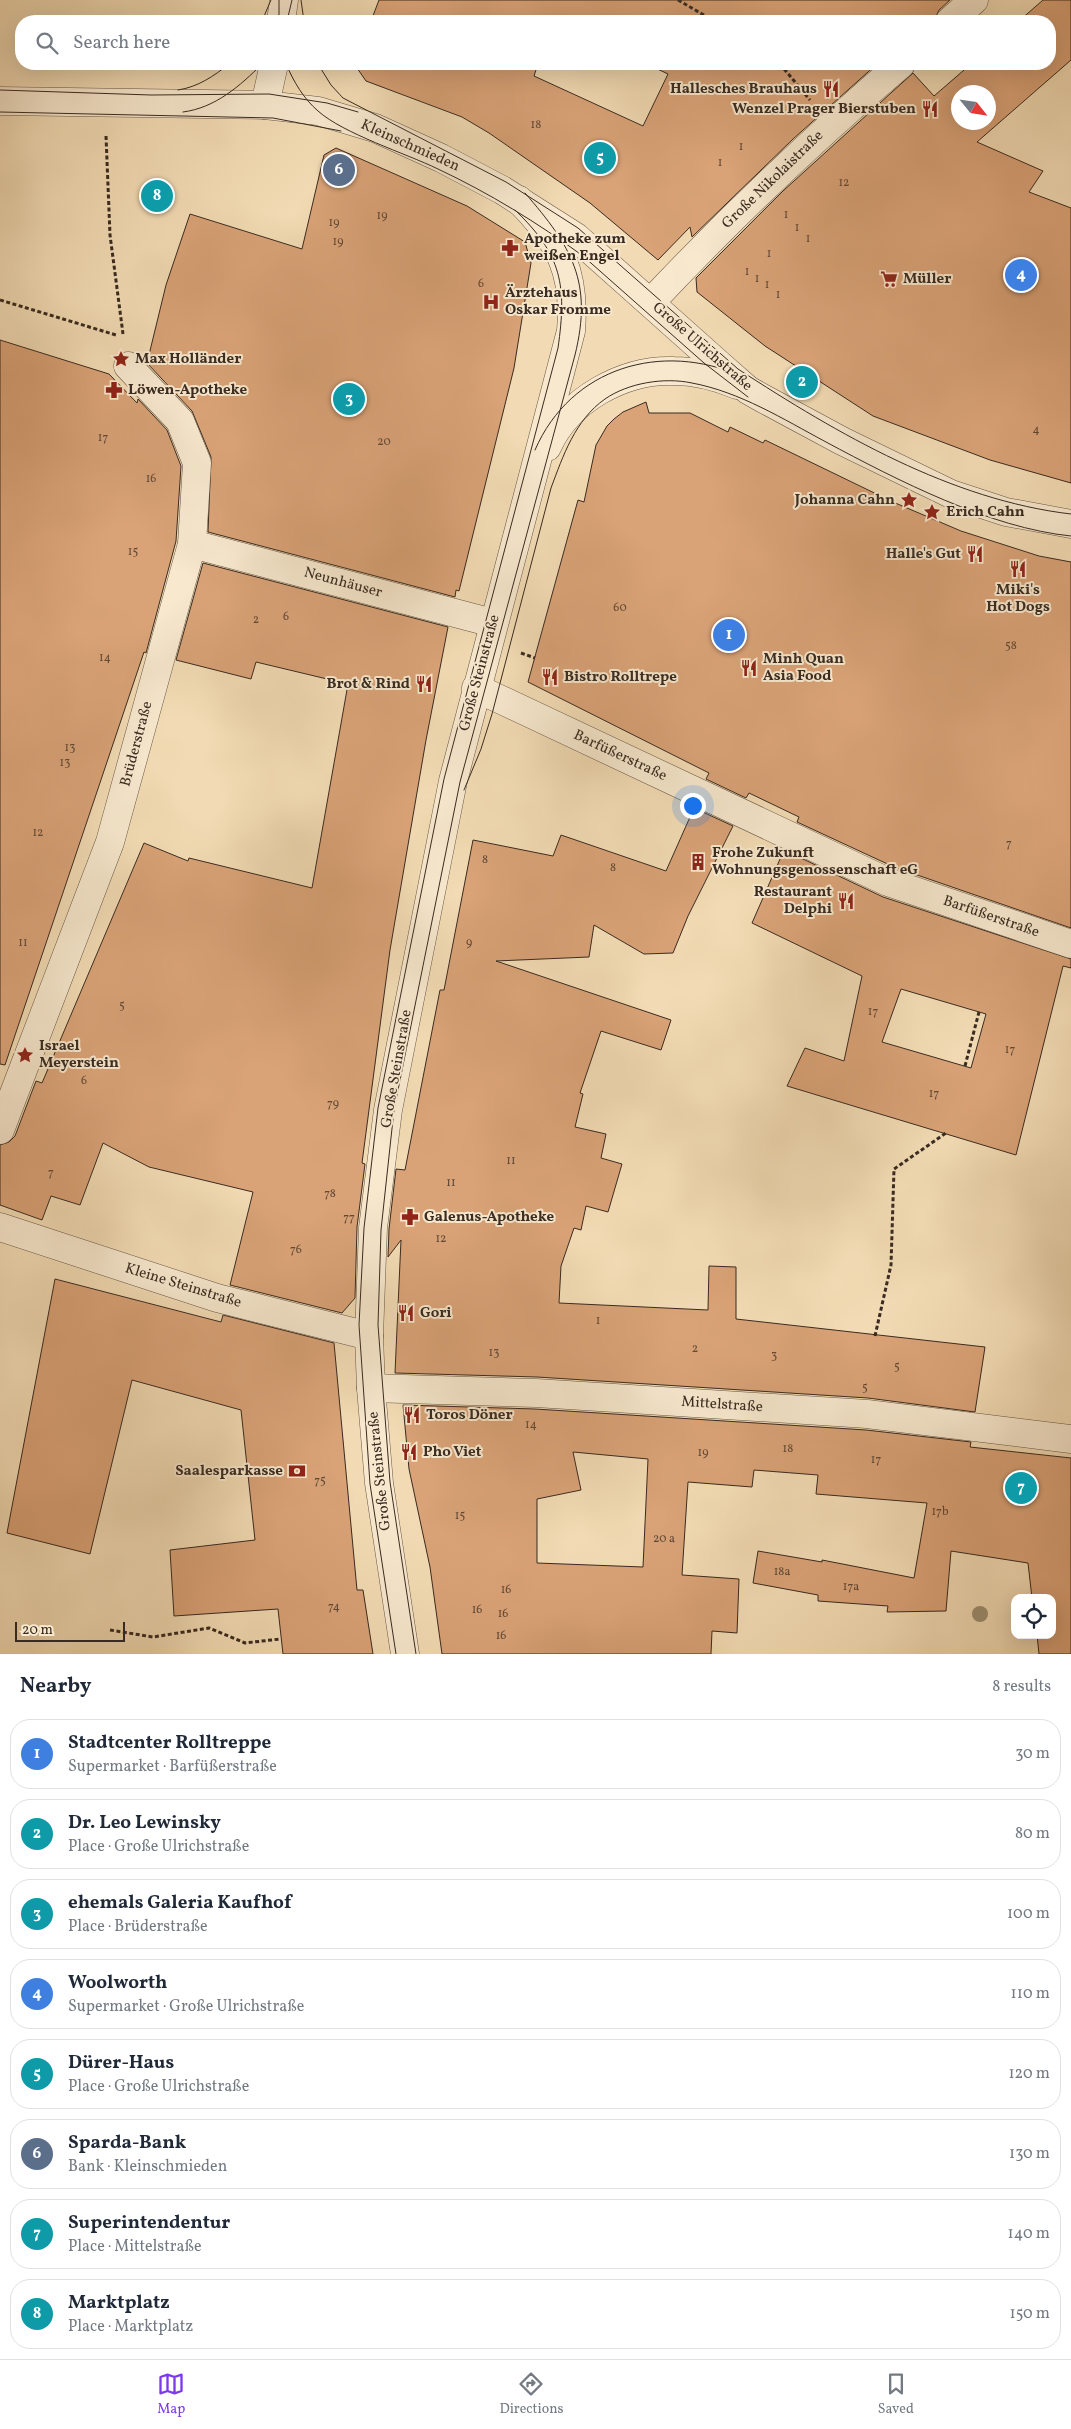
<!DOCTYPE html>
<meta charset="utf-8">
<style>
body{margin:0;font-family:Vollkorn,serif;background:#f2f2f3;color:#1f2937}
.controls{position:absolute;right:15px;bottom:15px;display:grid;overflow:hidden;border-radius:10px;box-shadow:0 5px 20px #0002}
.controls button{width:45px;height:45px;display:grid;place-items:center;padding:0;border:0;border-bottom:1px solid #e0e1e3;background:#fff;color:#1f2937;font:25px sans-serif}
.compass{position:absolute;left:951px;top:85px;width:45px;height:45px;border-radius:50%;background:#fff;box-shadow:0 5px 20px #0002;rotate:120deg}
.scale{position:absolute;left:15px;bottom:12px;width:110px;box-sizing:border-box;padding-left:5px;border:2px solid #392b21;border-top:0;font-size:14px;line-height:18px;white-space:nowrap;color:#392b21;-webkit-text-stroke:4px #f7e8ce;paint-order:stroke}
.you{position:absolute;left:692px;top:805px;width:18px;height:18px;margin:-12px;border:4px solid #fff;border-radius:50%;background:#1a73e8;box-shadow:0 0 0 8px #1a73e833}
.badge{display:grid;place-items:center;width:32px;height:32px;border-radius:50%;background:#7c3aed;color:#fff;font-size:16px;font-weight:700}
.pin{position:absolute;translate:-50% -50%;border:2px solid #fff;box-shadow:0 1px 5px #0006}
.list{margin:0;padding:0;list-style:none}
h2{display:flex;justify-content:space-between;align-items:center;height:65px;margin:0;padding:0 20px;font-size:21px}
h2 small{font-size:16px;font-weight:400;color:#747a83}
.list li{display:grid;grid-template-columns:32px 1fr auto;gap:15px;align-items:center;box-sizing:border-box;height:70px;margin:0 10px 10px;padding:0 10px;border:1px solid #e0e1e3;border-radius:20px}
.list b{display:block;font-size:19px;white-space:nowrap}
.list p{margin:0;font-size:16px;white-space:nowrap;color:#747a83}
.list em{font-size:16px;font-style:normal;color:#747a83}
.icon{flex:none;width:28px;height:28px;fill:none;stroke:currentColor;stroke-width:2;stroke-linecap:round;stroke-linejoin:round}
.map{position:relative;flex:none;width:1071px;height:1654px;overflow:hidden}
.search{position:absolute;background:#fff;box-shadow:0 5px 20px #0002;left:15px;right:15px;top:15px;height:55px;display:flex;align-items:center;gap:12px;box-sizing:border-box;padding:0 18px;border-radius:20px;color:#747a83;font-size:19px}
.sheet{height:705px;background:#fff}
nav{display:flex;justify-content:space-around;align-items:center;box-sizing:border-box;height:70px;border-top:1px solid #e0e1e3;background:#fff;font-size:14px;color:#747a83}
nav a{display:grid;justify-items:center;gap:2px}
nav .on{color:#7c3aed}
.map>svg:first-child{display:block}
.building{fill:#d9a277;stroke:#392b21;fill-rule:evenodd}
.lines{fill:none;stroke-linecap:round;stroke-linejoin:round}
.street-casing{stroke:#675746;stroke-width:29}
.path{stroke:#392b21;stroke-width:3;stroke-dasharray:4 2.5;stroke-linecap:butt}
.street{stroke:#f7e8ce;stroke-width:28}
.tram{stroke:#392b21;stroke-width:1}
.tree{fill:#9d8f73}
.labels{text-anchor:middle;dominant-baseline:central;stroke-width:4;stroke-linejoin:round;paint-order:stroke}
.number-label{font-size:12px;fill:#614936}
.poi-label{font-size:15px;font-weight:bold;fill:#392b21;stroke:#f7e8ce;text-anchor:start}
.street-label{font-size:15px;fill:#392b21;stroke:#f7e8ce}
</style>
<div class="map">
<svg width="1071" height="1654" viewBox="0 0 1071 1654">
<rect width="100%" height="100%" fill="#f2dbb4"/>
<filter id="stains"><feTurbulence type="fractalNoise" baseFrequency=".004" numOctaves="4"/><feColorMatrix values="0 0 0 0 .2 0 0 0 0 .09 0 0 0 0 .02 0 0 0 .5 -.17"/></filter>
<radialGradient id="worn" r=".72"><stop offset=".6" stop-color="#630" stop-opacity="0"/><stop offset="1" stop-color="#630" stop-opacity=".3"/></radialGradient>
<g class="building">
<polygon points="379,0 950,0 939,10 934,21 565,21 554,16 552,21 371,21"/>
<path d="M1043,0H1071V60L977,142L1043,171L1029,192L1071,208V483L990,460L873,416L765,346L697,292L696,278L783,191L913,73L934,96L971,64H1050V21H1019ZM958,92H988V122H958Z"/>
<polygon points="358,64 538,64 534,76 643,126 668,74 647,64 877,64 793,139 692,237 690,227 658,260 590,203 489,133 462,117 366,81 357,68"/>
<polygon points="336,148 467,206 525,242 531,263 514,368 459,591 456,590 455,597 208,532 211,457 192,411 147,363 166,285 190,214 302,249 324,155"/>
<polygon points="0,340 109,374 137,403 138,399 167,430 181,466 176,541 146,653 144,652 5,1065 0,1064"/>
<polygon points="646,402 649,413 690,413 728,432 730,427 763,443 765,440 893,502 961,531 1039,556 1071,562 1071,928 894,867 797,822 799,817 749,793 746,798 706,779 709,773 528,682 578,500 584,502 596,445 607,426 614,419 623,412"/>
<polygon points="203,563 448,627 426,740 390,950 362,1163 365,1164 357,1227 355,1298 342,1313 230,1285 253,1192 149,1167 103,1143 80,1205 51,1196 42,1220 0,1205 0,1145 9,1142 15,1136 36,1081 42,1083 144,843 188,861 189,858 312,888 348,684 256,662 251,679 176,660"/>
<polygon points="694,808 733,826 688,916 673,953 644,954 594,925 589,957 496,961 671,1020 661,1050 601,1031 580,1093 583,1094 575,1127 606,1134 601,1158 622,1164 608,1212 586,1206 581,1230 574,1228 561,1266 559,1303 708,1310 709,1266 736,1267 736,1319 985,1347 975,1412 868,1398 537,1377 395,1373 401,1240 388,1257 389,1229 396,1169 405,1170 440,990 444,990 473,840 553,856 561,835 666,871"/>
<path d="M784,850L883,897L1071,959V968L1063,966L1016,1155L787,1086L805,1048L844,1061L862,976L752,923ZM901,989L986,1014L971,1068L882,1042Z"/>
<polygon points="55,1279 221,1322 223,1315 334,1343 357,1590 363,1590 373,1654 283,1654 278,1609 174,1616 170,1550 255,1540 241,1410 132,1380 90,1554 7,1533"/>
<path d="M403,1405L535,1409L866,1430L971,1442L970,1447L1071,1458V1654H1039L1037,1635H1052V1598H1032L1028,1563L951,1551L946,1611L887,1612L888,1606L818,1601V1595L753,1583L758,1551L822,1562V1560L914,1578L927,1503L816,1494L818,1475L754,1470L752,1487L688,1482L682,1575L739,1579L737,1633L712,1631L711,1654H442L430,1567L409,1469ZM573,1452L648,1459L643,1567L537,1563V1499L581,1490Z"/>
</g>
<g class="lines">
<g class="street-casing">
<g id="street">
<polyline points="281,21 284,0"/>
<polyline points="950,21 974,0"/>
<polyline points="0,101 265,105 318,111 375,128 441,158 502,190 576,237 723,368 748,390 764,399 842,441 951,494 1006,512 1071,524"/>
<polyline points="265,105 274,64"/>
<path d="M651,302C730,218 813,139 901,64"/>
<path d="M547,447C568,400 623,369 674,371C695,371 718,377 737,385"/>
<polyline points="192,544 493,623"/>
<polyline points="476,688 888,882 1071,944"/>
<polyline points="0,1130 110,842 192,544 197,463 180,421 128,366"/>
<polyline points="0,1227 217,1298 369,1336"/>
<polyline points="371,1388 536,1393 867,1414 1071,1439"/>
<path d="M405,1654L379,1483L371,1388L369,1336L373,1228L388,1110L453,781L571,331C576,273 560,241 519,200"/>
</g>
</g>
<g class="path">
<polyline points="678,0 714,21"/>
<polyline points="780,64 810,100"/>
<polyline points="106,136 110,235 123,334"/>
<polyline points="0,300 116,335"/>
<polyline points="521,653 535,658"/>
<polyline points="965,1066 979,1012"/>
<polyline points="875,1336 891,1265 894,1169 946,1133"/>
<polyline points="110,1630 153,1637 209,1628 245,1643 280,1639"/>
</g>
<use href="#street" class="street"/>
<g class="tram">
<polyline points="279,0 279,21"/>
<polyline points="301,0 304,21"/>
<polyline points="262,21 271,0"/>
<polyline points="287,21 292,0"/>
<path d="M286,64C294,82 303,98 318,111C344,134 405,153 438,169C489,193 538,223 583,256L704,363L748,397"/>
<path d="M318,64L331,85L343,98L506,182L578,228L738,369C838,434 951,500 1071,514"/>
<polyline points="0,90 151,95 269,94 327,103 358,112"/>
<path d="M178,90C198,87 214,76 229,64"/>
<polyline points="0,112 273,118 341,131"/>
<path d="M183,112C215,108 240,86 262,64"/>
<path d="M535,450C571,367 662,341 741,376"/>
<path d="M464,790L481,749L492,714L551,488C563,456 575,420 605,399C628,383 664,377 692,383C740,392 783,419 826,442C897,480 990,528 1071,536"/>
<path d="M396,1654L370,1484L359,1325L364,1228L378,1108L444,779L558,348C567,285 562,255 515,210"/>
<path d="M416,1654L390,1482L378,1325L381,1230L394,1110L460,782L575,355C593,282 572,247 525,193"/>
</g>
</g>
<circle class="tree" cx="980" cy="1614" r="8"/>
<defs>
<g id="restaurant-bare" transform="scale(1.35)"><path d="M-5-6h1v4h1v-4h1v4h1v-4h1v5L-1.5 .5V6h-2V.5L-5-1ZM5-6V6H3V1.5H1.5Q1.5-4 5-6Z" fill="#8f2418" stroke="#f7e8ce" stroke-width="2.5" paint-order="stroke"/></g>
<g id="pharmacy-bare" transform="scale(1.35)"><path d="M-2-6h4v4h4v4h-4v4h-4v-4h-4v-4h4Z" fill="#8f2418" stroke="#f7e8ce" stroke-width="2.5" paint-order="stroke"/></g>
<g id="supermarket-bare" transform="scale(1.35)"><path d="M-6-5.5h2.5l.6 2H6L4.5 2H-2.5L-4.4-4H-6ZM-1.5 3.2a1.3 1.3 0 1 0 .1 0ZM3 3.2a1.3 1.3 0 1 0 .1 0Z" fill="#8f2418" stroke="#f7e8ce" stroke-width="2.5" paint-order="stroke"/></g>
<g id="hospital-bare" transform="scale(1.35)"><path d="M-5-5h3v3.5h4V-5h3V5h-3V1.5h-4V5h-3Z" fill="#8f2418" stroke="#f7e8ce" stroke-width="2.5" paint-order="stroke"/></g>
<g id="sight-bare" transform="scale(1.35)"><path d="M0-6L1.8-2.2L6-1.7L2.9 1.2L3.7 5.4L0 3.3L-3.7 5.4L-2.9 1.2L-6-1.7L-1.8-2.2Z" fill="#8f2418" stroke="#f7e8ce" stroke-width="2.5" paint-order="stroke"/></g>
<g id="building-bare" transform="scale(1.35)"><path d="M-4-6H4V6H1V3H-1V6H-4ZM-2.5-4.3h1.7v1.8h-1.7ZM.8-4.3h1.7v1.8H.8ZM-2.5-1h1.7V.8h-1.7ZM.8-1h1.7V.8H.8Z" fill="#8f2418" stroke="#f7e8ce" stroke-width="2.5" paint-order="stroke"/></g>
<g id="bank-bare" transform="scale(1.35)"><path d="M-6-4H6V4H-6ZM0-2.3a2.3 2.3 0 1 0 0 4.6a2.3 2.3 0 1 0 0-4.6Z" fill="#8f2418" stroke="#f7e8ce" stroke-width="2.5" paint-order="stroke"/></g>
</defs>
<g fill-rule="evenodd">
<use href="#restaurant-bare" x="831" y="89"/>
<use href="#restaurant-bare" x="930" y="109"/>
<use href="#pharmacy-bare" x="510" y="248"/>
<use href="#supermarket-bare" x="889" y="279"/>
<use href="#hospital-bare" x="491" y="302"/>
<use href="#sight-bare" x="121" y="359"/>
<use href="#pharmacy-bare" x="114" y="390"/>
<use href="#sight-bare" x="909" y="500"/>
<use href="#sight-bare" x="932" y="512"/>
<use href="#restaurant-bare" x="975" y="554"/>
<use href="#restaurant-bare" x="1018" y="569"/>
<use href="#restaurant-bare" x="749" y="668"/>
<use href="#restaurant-bare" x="550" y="677"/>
<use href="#restaurant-bare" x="424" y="684"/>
<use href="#building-bare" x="698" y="862"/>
<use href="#restaurant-bare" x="846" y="901"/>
<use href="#sight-bare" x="25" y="1055"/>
<use href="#pharmacy-bare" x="410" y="1217"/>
<use href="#restaurant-bare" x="406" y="1313"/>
<use href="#restaurant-bare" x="412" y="1415"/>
<use href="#restaurant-bare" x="409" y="1452"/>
<use href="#bank-bare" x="297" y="1471"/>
</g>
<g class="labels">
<g class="number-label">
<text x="536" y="125">18</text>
<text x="741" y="147">1</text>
<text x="720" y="163">1</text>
<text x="844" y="183">12</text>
<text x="786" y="215">1</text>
<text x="382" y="216">19</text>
<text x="334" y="223">19</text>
<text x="797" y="228">1</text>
<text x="808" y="239">1</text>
<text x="338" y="242">19</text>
<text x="769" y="254">1</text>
<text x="747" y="272">1</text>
<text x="757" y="279">1</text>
<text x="481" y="284">6</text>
<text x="767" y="285">1</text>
<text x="778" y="295">1</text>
<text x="1036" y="430">4</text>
<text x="103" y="438">17</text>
<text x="384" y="442">20</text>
<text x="151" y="479">16</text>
<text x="133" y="552">15</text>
<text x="620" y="608">60</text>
<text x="286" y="617">6</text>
<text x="256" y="620">2</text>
<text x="1011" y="646">58</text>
<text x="105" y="658">14</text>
<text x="70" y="748">13</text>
<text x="65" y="763">13</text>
<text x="38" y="833">12</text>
<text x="1009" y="844">7</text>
<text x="485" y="860">8</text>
<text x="613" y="868">8</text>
<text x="23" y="943">11</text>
<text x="469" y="943">9</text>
<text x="122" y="1006">5</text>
<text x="873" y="1012">17</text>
<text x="1010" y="1050">17</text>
<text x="84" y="1081">6</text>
<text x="934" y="1094">17</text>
<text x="333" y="1104">79</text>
<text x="511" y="1161">11</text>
<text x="51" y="1173">7</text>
<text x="451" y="1183">11</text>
<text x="330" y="1194">78</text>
<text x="349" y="1218">77</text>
<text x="441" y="1239">12</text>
<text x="296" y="1250">76</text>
<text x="598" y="1321">1</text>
<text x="695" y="1349">2</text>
<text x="494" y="1353">13</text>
<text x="774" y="1356">3</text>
<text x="897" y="1367">5</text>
<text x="865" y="1388">5</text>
<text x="531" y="1425">14</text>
<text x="788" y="1449">18</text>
<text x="703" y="1453">19</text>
<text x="876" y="1460">17</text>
<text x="320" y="1481">75</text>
<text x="940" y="1512">17b</text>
<text x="460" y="1516">15</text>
<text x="664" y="1539">20 a</text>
<text x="782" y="1572">18a</text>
<text x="851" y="1587">17a</text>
<text x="506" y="1590">16</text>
<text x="334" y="1607">74</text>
<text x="477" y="1610">16</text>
<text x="503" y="1614">16</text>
<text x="501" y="1636">16</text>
</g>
<g class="poi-label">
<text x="817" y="89" text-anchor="end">Hallesches Brauhaus</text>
<text x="916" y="109" text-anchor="end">Wenzel Prager Bierstuben</text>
<text x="524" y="239">Apotheke zum<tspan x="524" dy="17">weißen Engel</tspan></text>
<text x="903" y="279">Müller</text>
<text x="505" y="293">Ärztehaus<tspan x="505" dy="17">Oskar Fromme</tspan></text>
<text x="135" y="359">Max Holländer</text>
<text x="128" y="390">Löwen-Apotheke</text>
<text x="895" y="500" text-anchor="end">Johanna Cahn</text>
<text x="946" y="512">Erich Cahn</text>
<text x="961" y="554" text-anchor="end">Halle's Gut</text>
<text x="1018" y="590" text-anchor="middle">Miki's<tspan x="1018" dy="17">Hot Dogs</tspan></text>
<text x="763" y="659">Minh Quan<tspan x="763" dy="17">Asia Food</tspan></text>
<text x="564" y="677">Bistro Rolltrepe</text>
<text x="410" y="684" text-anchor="end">Brot &amp; Rind</text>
<text x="712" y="853">Frohe Zukunft<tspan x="712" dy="17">Wohnungsgenossenschaft eG</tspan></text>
<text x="832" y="892" text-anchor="end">Restaurant<tspan x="832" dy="17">Delphi</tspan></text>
<text x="39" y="1046">Israel<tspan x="39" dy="17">Meyerstein</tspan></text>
<text x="424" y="1217">Galenus-Apotheke</text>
<text x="420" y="1313">Gori</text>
<text x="426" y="1415">Toros Döner</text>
<text x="423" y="1452">Pho Viet</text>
<text x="283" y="1471" text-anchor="end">Saalesparkasse</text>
</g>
<g class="street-label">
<text transform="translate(410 146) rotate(24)">Kleinschmieden</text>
<text transform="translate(773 180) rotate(-44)">Große Nikolaistraße</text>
<text transform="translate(702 347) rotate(41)">Große Ulrichstraße</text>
<text transform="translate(343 583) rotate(15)">Neunhäuser</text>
<text transform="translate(480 673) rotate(-75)">Große Steinstraße</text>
<text transform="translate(137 744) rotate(-75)">Brüderstraße</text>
<text transform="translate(620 756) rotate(25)">Barfüßerstraße</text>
<text transform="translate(991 917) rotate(19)">Barfüßerstraße</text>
<text transform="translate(397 1069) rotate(-80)">Große Steinstraße</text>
<text transform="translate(183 1286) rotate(17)">Kleine Steinstraße</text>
<text transform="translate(722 1405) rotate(4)">Mittelstraße</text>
<text transform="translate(380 1471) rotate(-96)">Große Steinstraße</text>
</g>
</g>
<rect width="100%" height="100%" filter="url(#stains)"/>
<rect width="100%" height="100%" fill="url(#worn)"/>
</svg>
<div class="controls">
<button><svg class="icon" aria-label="locate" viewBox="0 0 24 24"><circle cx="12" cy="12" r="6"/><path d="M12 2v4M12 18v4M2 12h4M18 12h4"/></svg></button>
</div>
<svg class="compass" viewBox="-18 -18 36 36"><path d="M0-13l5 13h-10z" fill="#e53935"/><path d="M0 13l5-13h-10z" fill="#747a83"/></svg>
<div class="scale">20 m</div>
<div class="you"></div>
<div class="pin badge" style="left:729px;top:635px;background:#3f7fe0">1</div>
<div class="pin badge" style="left:802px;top:382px;background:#0f9aa8">2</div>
<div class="pin badge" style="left:349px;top:399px;background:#0f9aa8">3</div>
<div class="pin badge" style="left:1021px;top:275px;background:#3f7fe0">4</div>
<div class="pin badge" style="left:600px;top:158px;background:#0f9aa8">5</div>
<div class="pin badge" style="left:339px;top:170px;background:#5c6f8a">6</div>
<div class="pin badge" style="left:1021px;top:1488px;background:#0f9aa8">7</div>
<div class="pin badge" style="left:157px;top:196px;background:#0f9aa8">8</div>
<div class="search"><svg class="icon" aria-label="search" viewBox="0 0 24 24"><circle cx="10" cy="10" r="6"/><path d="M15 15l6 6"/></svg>Search here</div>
</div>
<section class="sheet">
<h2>Nearby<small>8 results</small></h2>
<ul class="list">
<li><span class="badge" style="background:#3f7fe0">1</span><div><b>Stadtcenter Rolltreppe</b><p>Supermarket · Barfüßerstraße</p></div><em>30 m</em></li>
<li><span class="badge" style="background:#0f9aa8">2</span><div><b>Dr. Leo Lewinsky</b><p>Place · Große Ulrichstraße</p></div><em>80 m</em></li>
<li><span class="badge" style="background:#0f9aa8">3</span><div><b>ehemals Galeria Kaufhof</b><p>Place · Brüderstraße</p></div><em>100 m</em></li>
<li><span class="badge" style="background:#3f7fe0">4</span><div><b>Woolworth</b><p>Supermarket · Große Ulrichstraße</p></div><em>110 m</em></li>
<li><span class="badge" style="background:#0f9aa8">5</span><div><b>Dürer-Haus</b><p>Place · Große Ulrichstraße</p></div><em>120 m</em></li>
<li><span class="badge" style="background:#5c6f8a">6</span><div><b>Sparda-Bank</b><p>Bank · Kleinschmieden</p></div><em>130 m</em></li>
<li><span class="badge" style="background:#0f9aa8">7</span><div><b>Superintendentur</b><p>Place · Mittelstraße</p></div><em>140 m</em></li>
<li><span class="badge" style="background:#0f9aa8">8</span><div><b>Marktplatz</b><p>Place · Marktplatz</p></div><em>150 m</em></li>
</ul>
</section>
<nav>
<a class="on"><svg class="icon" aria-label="map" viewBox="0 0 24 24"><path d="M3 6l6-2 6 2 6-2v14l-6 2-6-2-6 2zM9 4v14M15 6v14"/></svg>Map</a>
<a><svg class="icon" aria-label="directions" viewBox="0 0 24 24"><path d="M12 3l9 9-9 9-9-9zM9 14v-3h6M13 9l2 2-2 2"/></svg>Directions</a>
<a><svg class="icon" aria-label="saved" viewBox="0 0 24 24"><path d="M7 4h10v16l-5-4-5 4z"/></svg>Saved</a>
</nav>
